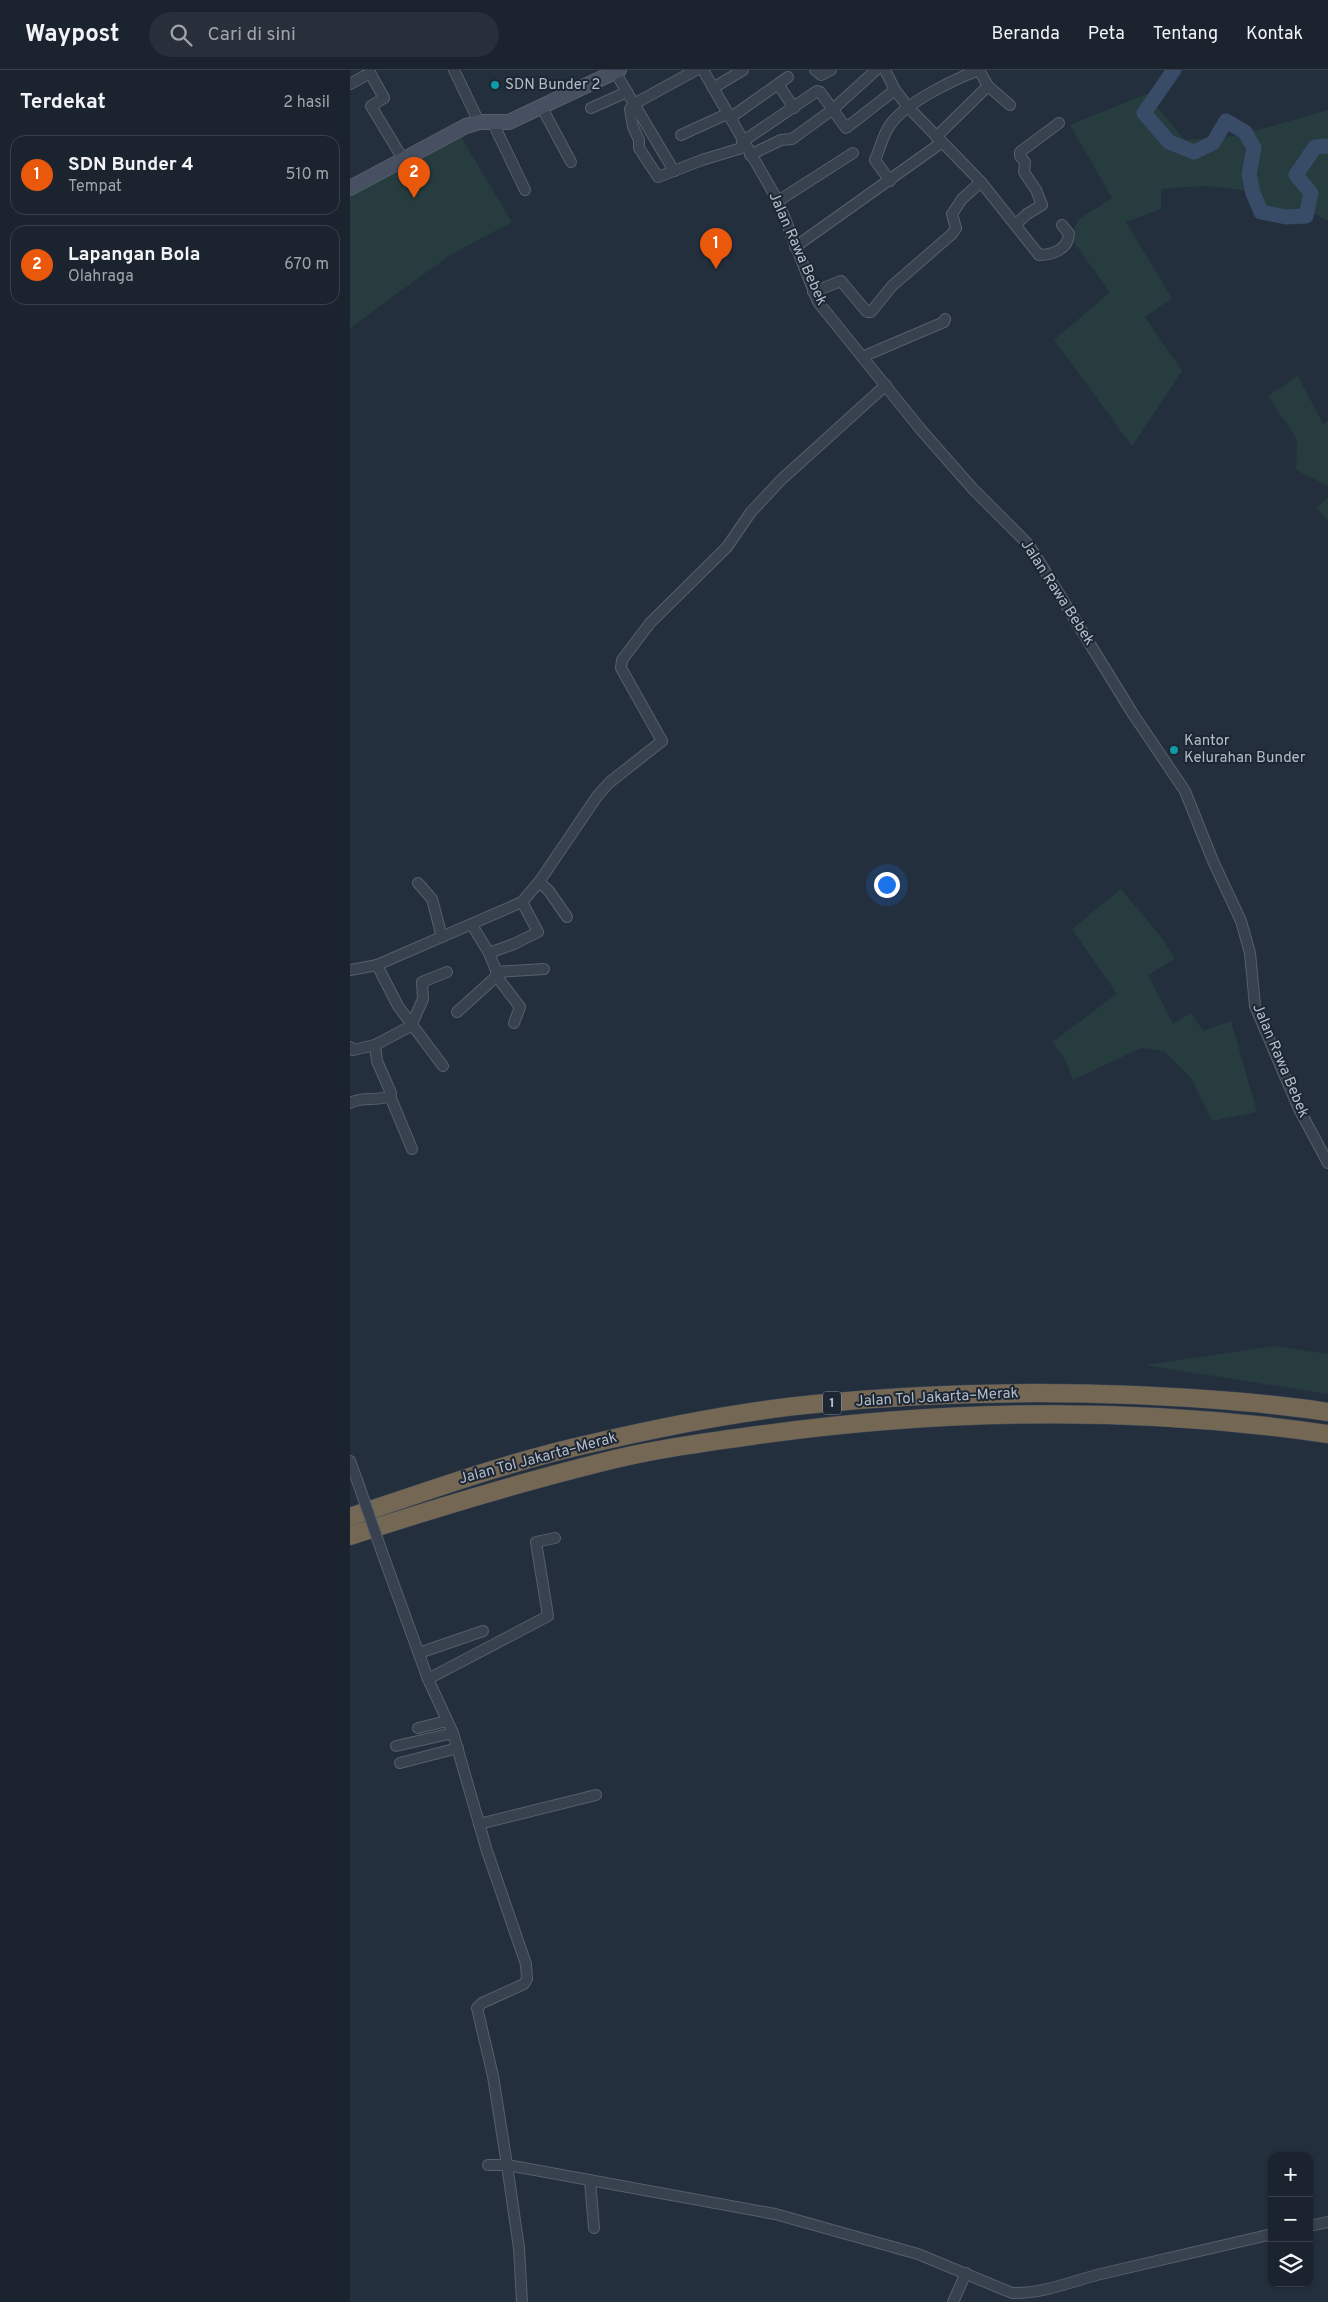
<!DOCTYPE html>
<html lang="id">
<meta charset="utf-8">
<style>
body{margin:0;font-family:Overpass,sans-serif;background:#282f3a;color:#f1f3f6}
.controls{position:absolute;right:15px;bottom:15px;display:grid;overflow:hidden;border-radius:10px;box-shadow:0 1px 4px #0004}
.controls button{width:45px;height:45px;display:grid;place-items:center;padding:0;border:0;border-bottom:1px solid #39404a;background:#1b232e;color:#f1f3f6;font:25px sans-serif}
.you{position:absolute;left:536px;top:814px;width:18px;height:18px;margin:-12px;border:4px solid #fff;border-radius:50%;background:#1a73e8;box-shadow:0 0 0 8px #1a73e833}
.badge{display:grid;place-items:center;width:32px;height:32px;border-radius:50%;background:#ea580c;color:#fff;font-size:16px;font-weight:700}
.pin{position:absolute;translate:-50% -41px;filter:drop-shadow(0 1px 2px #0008)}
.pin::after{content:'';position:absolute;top:26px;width:18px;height:15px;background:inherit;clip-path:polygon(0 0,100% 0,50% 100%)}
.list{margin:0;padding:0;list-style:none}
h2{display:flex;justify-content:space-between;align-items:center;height:65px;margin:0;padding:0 20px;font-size:21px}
h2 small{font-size:16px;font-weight:400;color:#a0a4aa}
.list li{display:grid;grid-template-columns:32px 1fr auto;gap:15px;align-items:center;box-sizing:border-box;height:80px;margin:0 10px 10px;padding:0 10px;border:1px solid #39404a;border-radius:15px}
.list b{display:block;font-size:19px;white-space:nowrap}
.list p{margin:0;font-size:16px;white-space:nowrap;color:#a0a4aa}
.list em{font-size:16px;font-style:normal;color:#a0a4aa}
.icon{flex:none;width:28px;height:28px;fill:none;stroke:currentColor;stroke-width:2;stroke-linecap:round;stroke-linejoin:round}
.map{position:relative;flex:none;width:978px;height:2232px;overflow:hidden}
header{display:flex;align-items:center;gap:30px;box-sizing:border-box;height:70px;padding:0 25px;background:#1b232e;border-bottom:1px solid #39404a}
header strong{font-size:24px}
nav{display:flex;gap:28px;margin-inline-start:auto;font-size:18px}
.search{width:350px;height:45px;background:#282f3a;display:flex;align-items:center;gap:12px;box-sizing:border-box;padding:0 18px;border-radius:28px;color:#a0a4aa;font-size:19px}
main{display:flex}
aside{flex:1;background:#1b232e}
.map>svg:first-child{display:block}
.green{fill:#263c3f}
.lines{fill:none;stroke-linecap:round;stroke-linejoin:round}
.river{stroke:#394c67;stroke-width:15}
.street-casing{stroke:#565f6c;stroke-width:12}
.secondary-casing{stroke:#565f6c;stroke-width:16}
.highway-casing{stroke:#434c59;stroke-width:19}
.street{stroke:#38414e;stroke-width:10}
.secondary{stroke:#465061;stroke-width:14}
.highway{stroke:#746855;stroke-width:18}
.street-bridge-casing{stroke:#565f6c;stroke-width:12;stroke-linecap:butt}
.street-bridge{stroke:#38414e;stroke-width:10}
.culture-dot{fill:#0f9aa8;stroke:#1d2633;stroke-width:2}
.labels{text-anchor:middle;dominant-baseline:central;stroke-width:4;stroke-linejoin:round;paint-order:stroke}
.shield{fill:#1d2633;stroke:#878f9c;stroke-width:1}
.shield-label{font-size:14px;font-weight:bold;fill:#b4bcc9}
.poi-label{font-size:15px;fill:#b4bcc9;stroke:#1d2633;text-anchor:start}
.street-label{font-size:15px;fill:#b4bcc9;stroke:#1d2633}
</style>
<header>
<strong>Waypost</strong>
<div class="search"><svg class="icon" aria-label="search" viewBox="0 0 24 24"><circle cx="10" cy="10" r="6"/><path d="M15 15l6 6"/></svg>Cari di sini</div>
<nav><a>Beranda</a><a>Peta</a><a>Tentang</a><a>Kontak</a></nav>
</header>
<main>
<aside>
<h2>Terdekat<small>2 hasil</small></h2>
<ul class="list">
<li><span class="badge">1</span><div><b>SDN Bunder 4</b><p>Tempat</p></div><em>510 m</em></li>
<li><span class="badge">2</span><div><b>Lapangan Bola</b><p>Olahraga</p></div><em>670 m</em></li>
</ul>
</aside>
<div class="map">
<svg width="978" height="2232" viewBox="0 0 978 2232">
<rect width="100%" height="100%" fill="#242f3e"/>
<g class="green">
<polygon points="796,24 835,70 886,66 978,40 978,151 967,145 936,152 893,120 854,116 811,119 811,139 776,152 822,228 795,247 832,301 782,376 704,270 760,222 720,167 729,149 762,128 720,55"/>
<polygon points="110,65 162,152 100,185 0,258 0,124"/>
<polygon points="948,306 973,354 978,351 978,416 946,400 947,369 918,326"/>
<polygon points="978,427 978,451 967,438"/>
<polygon points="771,819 812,868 825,889 798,905 823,954 841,943 853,961 881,951 907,1042 862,1051 841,1008 814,981 791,978 723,1010 715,989 703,972 767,924 722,859"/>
<polygon points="926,1276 978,1284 978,1324 795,1295"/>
</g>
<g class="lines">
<polyline class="river" points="824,0 794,43 819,72 844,82 863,73 876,51 895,62 904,78 899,104 903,123 911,142 936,147 956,146 961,123 946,105 965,77 978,76"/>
<g class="street-casing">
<g id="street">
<polyline points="104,0 129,52"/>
<polyline points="346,0 284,34 280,39 283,57 289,70 289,78 308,107 352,90 395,77"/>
<polyline points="353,0 428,131 468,232 572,361 623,419 679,475 783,644 835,721 863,791 891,851 900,883 905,936 949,1039 978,1093"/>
<polyline points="465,0 471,5 481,0"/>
<path d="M535,0L545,20L559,38L631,112L689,185C703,185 718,179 719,164L712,155"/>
<polyline points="629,0 638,16 660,35"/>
<polyline points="20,3 34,28 21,36 53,89"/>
<polyline points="0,14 20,3 20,0"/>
<polyline points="428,14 444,38"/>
<polyline points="363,18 393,0"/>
<polyline points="277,22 324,101"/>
<polyline points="191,36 221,92"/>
<polyline points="241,38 277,22 265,2"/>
<polyline points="380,48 438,7"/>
<polyline points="142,51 175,120"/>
<polyline points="331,65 377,44"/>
<polyline points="586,67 638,16"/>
<polyline points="392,72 467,21 470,22 496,58 545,20"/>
<polyline points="400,85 431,70 442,69 482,40 526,0"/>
<path d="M540,111L525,90C530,79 533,64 540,55C555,33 604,9 629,0"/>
<polyline points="428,131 503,83"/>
<polyline points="666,154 677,144 692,135 686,120 674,102 675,92 670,86 670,82 709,53"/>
<polyline points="445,177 591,73"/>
<polyline points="463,222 491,211 517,242 521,242 542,216 602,164 606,158 602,144 612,129 631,112"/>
<polyline points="512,287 594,252 595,249"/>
<polyline points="189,812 199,821 217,847"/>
<polyline points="68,813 82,829 92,867"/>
<polyline points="139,883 164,874 188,862 172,832"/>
<polyline points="27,895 48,936 93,996"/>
<polyline points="0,900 27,895 172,832 189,812 248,725 260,712 312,671 271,598 272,590 300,553 377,477 401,442 432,409 536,315"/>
<polyline points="146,902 194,899"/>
<polyline points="147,907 170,937 164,953"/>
<polyline points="107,942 148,905 139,883 122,855"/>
<polyline points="25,975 61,956 73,929 72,912 97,902"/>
<path d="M0,977L3,980L25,975L27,991L41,1023L40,1026C24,1032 13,1026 0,1033"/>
<polyline points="40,1026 62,1079"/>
<polyline points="0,1391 7,1410"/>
<path d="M33,1485L78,1609L103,1663L137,1781L176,1894L177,1909L174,1914L132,1933L127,1938L143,2006L157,2095L425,2144L568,2184L662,2223C695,2224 724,2210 755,2203C811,2190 866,2177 922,2164"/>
<polyline points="69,1583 133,1561"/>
<polyline points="78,1609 198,1546 186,1472 205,1468"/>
<polyline points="68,1658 97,1651"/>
<polyline points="46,1676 103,1663"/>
<polyline points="50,1693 108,1678"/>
<polyline points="129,1754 246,1725"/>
<polyline points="138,2095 157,2095 169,2178 172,2232"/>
<polyline points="240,2110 244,2158"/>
<polyline points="959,2156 978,2152"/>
<polyline points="603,2232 616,2203"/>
</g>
</g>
<g class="secondary-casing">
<polyline id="secondary" points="0,118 116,56 129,52 159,52 269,0"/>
</g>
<g class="highway-casing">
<g id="highway">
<path d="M0,1447C80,1420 161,1391 243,1373C316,1356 391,1341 465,1334C570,1323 678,1321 784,1325C849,1328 914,1332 978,1342"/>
<path d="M0,1466C82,1439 165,1414 249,1393C299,1380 350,1373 401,1366C592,1339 787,1336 978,1364"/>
</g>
</g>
<use href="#street" class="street"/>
<use href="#secondary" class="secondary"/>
<use href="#highway" class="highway"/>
<g class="street-bridge-casing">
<polyline id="street-bridge" points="7,1410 33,1485"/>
</g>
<use href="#street-bridge" class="street-bridge"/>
</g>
<g class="culture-dot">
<circle cx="145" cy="15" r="5"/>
<circle cx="824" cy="680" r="5"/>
</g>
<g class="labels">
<rect class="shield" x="473" y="1321.5" width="18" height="23" rx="4"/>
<g class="shield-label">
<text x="482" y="1333">1</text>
</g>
<g class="poi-label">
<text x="155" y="15">SDN Bunder 2</text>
<text x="834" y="671">Kantor<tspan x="834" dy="17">Kelurahan Bunder</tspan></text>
</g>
<g class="street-label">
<text transform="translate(447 179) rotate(66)">Jalan Rawa Bebek</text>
<text transform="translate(707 523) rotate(57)">Jalan Rawa Bebek</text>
<text transform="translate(930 991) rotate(67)">Jalan Rawa Bebek</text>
<text transform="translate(587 1328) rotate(-3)">Jalan Tol Jakarta–Merak</text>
<text transform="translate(188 1389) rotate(-15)">Jalan Tol Jakarta–Merak</text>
</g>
</g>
</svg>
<div class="controls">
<button>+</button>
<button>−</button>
<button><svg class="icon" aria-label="layers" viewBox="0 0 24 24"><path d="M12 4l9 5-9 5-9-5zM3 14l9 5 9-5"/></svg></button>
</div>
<div class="you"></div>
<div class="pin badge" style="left:366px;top:199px">1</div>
<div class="pin badge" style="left:64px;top:128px">2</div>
</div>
</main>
